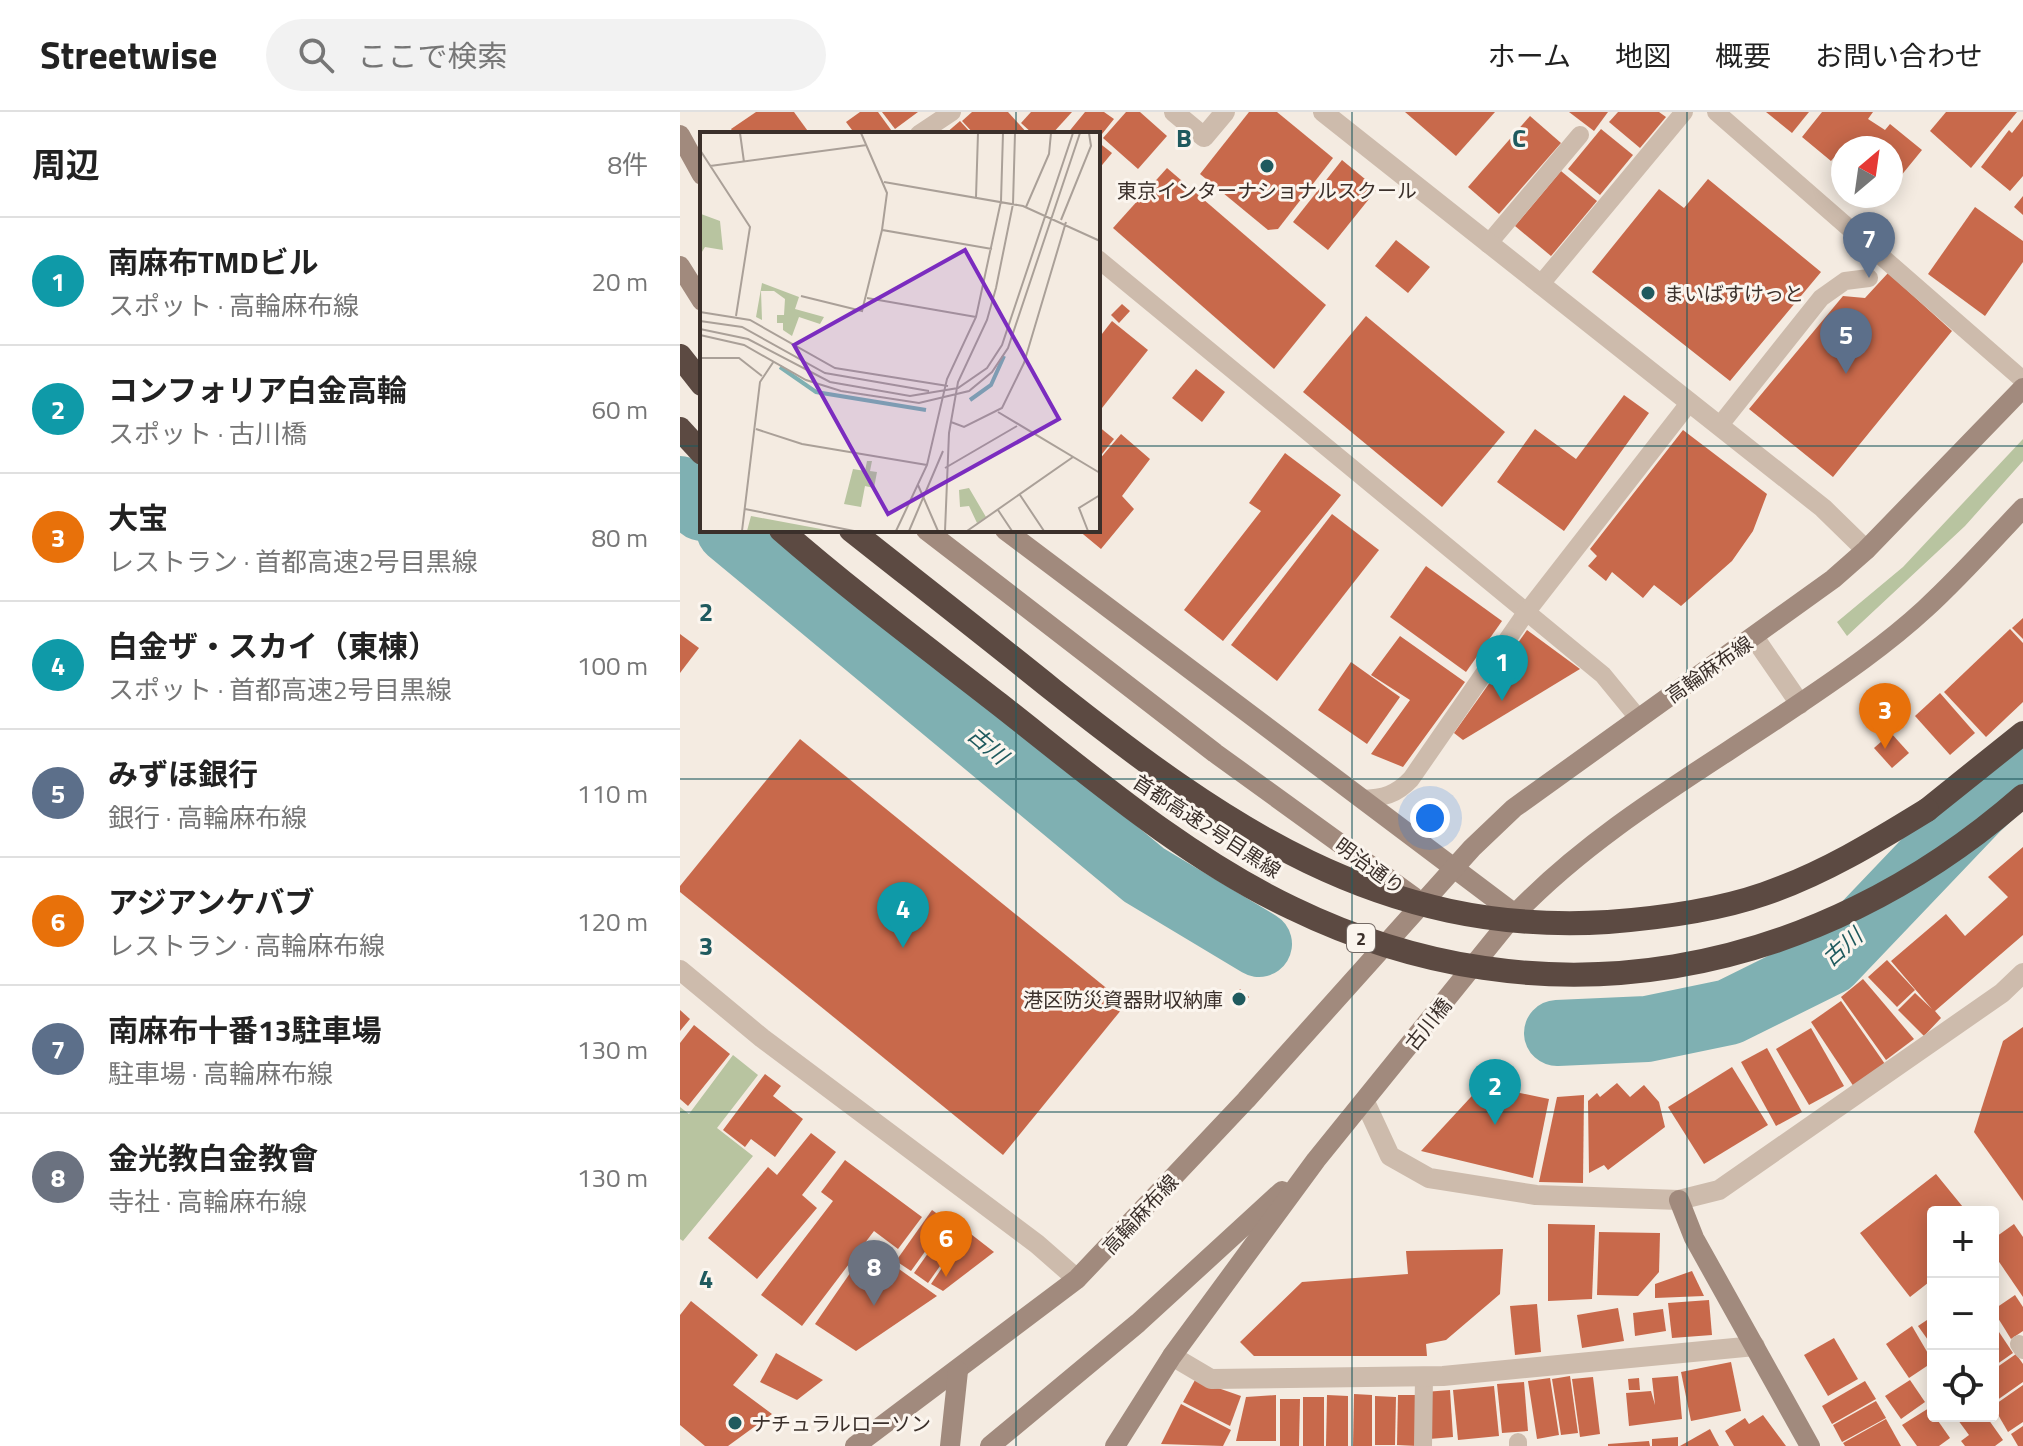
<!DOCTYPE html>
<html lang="ja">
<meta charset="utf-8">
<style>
body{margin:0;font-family:"Titillium Web","Noto Sans JP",sans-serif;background:#f2f2f2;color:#222}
.controls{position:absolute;right:24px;bottom:24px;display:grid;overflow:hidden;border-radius:8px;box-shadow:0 4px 20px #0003}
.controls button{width:72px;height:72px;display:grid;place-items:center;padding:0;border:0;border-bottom:2px solid #e0e0e0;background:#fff;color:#222;font:40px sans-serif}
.compass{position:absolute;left:1151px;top:24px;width:72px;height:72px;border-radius:50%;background:#fff;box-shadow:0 4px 20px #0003;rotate:29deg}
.you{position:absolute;left:750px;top:706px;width:28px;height:28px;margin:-20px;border:6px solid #fff;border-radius:50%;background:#1a73e8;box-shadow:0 0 0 12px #1a73e833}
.badge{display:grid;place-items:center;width:52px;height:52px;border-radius:50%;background:#2563eb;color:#fff;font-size:26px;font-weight:700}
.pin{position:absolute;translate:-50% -66px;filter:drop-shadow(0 2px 4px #0008)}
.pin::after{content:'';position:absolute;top:42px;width:28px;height:24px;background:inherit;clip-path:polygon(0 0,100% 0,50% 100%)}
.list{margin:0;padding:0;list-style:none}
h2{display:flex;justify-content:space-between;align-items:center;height:104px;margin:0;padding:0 32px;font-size:34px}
h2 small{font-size:26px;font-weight:400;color:#767676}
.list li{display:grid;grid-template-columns:52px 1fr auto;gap:24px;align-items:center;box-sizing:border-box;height:128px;padding:0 32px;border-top:2px solid #e0e0e0}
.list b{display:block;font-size:30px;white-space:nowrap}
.list p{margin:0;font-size:26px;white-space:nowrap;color:#767676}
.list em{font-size:26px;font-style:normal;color:#767676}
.icon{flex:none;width:44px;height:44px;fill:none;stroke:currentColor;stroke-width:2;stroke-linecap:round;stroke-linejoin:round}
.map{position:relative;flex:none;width:1343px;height:1334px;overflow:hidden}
header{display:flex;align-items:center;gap:48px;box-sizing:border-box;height:112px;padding:0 40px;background:#fff;border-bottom:2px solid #e0e0e0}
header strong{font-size:38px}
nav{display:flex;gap:44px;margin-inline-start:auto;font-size:28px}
.search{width:560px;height:72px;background:#f2f2f2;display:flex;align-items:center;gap:20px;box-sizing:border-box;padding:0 28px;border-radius:44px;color:#767676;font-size:30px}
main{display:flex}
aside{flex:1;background:#fff}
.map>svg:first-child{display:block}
.green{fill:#b8c4a0}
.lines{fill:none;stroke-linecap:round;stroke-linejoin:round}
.river{stroke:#7fb0b2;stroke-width:66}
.building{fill:#c8694b}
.lane{stroke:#cdbbac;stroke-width:18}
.street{stroke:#cdbbac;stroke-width:20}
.secondary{stroke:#a18a7d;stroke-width:20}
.highway{stroke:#5c4a42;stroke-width:24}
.highway-bridge{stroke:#5c4a42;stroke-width:24}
.grid{fill:none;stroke:#1f5a5e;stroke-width:2;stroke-opacity:0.55}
.poi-dot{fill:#1f5a5e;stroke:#fbf5ee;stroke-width:3}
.labels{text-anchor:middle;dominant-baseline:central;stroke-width:6;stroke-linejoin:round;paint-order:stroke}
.shield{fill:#fbf5ee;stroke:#756b66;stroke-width:2}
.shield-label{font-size:18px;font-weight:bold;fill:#3b302b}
.poi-label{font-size:20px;fill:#3b302b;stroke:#fbf5ee;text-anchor:start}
.street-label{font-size:20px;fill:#3b302b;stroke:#fbf5ee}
.water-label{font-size:22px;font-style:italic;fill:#1f5a5e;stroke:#fbf5ee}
.inset-river{fill:none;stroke:#7fb0b2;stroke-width:4}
.inset-road{fill:none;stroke:#aaa098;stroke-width:2}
.view{fill:#7b2cbf;fill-opacity:0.15;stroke:#7b2cbf;stroke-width:4}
.inset-edge{fill:none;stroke:#3b302b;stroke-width:4}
.grid-label{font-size:26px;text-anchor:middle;font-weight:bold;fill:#1f5a5e;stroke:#fbf5ee;stroke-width:6;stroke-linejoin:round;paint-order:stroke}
</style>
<header>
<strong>Streetwise</strong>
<div class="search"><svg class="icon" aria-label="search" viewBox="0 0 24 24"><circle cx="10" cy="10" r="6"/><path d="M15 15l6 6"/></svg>ここで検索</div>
<nav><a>ホーム</a><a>地図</a><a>概要</a><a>お問い合わせ</a></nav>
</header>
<main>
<aside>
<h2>周辺<small>8件</small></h2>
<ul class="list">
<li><span class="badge" style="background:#0f9aa8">1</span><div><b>南麻布TMDビル</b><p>スポット · 高輪麻布線</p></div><em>20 m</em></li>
<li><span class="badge" style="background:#0f9aa8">2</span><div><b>コンフォリア白金高輪</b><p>スポット · 古川橋</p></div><em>60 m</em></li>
<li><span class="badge" style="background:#e8710a">3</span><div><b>大宝</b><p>レストラン · 首都高速2号目黒線</p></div><em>80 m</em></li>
<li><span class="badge" style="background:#0f9aa8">4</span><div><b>白金ザ・スカイ（東棟）</b><p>スポット · 首都高速2号目黒線</p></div><em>100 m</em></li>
<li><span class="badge" style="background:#5c6f8a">5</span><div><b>みずほ銀行</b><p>銀行 · 高輪麻布線</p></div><em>110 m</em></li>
<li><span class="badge" style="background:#e8710a">6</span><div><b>アジアンケバブ</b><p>レストラン · 高輪麻布線</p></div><em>120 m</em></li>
<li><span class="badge" style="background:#5c6f8a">7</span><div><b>南麻布十番13駐車場</b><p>駐車場 · 高輪麻布線</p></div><em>130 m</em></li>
<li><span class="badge" style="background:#6b7280">8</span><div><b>金光教白金教會</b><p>寺社 · 高輪麻布線</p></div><em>130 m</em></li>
</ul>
</aside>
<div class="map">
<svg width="1343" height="1334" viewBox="0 0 1343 1334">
<rect width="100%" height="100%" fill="#f4ebe1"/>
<g class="green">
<polygon points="1343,327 1343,349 1285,414 1167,524 1157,510 1223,455"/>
<polygon points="53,943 78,963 37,1016 73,1044 3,1129 0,1127 0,995 9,1002"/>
</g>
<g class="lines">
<g class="river">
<polyline points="0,377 22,396"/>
<polyline points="49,418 464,763 579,832"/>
<polyline points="877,921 967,917 1049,900 1150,850 1296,697 1343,653"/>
</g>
</g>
<g class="building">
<polygon points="76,0 114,0 130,22 54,22 51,17"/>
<polygon points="180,0 198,0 214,22 175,22 166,10"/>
<polygon points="202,0 238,0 215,17"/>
<polygon points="292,0 328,0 348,22 294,22 282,9"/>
<polygon points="351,0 392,0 372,22 353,22 341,11"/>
<polygon points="405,0 424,0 434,7 418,27 418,22 387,22"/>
<polygon points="446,0 460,0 487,24 458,57 423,26"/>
<polygon points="569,0 597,0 653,46 598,117 588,118 520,62"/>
<polygon points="725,0 815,0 776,44"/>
<polygon points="889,0 928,0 914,19"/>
<polygon points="938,0 979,0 986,5 960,36 929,10"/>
<polygon points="1086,0 1129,0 1112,21"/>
<polygon points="1142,0 1193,0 1188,7 1205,18 1210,12 1242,38 1211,76 1211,36 1162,36 1151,49 1122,25"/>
<polygon points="1266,0 1337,0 1291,56 1250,19"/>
<polygon points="850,4 881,31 819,102 788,75"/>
<polygon points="1343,7 1343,64 1330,79 1301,55 1329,18 1332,21"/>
<polygon points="280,9 292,22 265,22"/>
<polygon points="921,17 953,43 920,83 888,57"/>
<polygon points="418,30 432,41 418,58"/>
<polygon points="662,48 697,77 648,138 613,110"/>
<polygon points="487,56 646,193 594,257 433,116"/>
<polygon points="881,59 917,89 871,144 835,114"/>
<polygon points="1028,67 1141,160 1050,269 912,160 979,77 1004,96"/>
<polygon points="1343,84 1343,103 1334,95"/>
<polygon points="1295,95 1343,129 1343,150 1305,204 1248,162"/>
<polygon points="716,128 750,155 728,181 695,154"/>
<polygon points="1208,161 1272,219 1153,365 1069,297 1163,184 1185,186"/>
<polygon points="442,192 450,199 439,211 431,203"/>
<polygon points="686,204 825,320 762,395 623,280"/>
<polygon points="432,209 468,238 418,301 418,227"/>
<polygon points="516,257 545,280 522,310 492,286"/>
<polygon points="944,283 969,301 884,419 817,370 855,317 896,347"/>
<polygon points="418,314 434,327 418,347"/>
<polygon points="1003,318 1087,382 1073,419 1052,449 1001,494 974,473 963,486 932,460 926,469 908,454 917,444 910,437"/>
<polygon points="441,322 470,347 442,384 454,397 421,437 398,418 418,418 418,349"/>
<polygon points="605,341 661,383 543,529 504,498 581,399 569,391"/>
<polygon points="652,402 699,438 597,569 551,533"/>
<polygon points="746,454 822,509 786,560 710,505"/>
<polygon points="1343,506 1343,527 1332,516"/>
<polygon points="1330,517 1343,531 1343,590 1306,625 1264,580"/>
<polygon points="847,518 900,557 783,628 774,621"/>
<polygon points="0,522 19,536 0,561"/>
<polygon points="720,524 785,570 723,655 691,642 730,588 691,563"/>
<polygon points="671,550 720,585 687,632 638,598"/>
<polygon points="1260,581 1295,621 1270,643 1235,604"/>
<polygon points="1211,621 1229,641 1212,656 1194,636"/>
<polygon points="120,627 446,892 323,1043 0,780 0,774"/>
<polygon points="1343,735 1343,823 1255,899 1261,906 1244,924 1218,898 1235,881 1252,897 1211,849 1266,802 1285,824 1328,785 1308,765"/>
<polygon points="1207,848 1235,878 1217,895 1188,865"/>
<polygon points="1183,867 1234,927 1206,948 1161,885"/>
<polygon points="560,877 569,885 559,896 550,888"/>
<polygon points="1161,889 1205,952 1174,975 1131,910"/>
<polygon points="0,898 10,907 0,919"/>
<polygon points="14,913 50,942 8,994 0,987 0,931"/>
<polygon points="1343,915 1343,1089 1294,1020 1323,929"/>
<polygon points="1131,916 1164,974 1129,993 1096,937"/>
<polygon points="1087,936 1122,1000 1096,1014 1061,950"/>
<polygon points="1052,955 1088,1013 1024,1052 988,995"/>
<polygon points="85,962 101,974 93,984 123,1007 95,1045 71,1027 65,1035 43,1018"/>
<polygon points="937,971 950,985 964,973 979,990 985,1015 928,1058 924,1053 909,1061 908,989 917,981 920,985"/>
<polygon points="802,973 869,987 853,1066 741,1039"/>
<polygon points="904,983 903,1071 859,1070 877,985"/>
<polygon points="131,1021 156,1040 122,1083 137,1096 77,1167 28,1126 88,1055 97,1063"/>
<polygon points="165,1048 242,1105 218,1137 194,1119 122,1214 81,1183 153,1089 141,1080"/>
<polygon points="1256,1062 1287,1100 1253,1100 1253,1167 1230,1185 1180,1121"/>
<polygon points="252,1098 267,1109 231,1159 216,1149"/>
<polygon points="868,1112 915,1113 912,1187 868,1189"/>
<polygon points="1334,1112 1343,1125 1343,1185 1313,1141 1313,1127"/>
<polygon points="268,1113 282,1123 248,1171 234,1161"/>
<polygon points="287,1119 314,1140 263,1179 251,1172"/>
<polygon points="919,1120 980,1121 979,1160 958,1184 917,1183"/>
<polygon points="188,1135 257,1184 176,1239 135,1212"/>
<polygon points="823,1137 820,1182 766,1228 746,1232 747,1244 574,1244 560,1230 622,1170 728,1162 726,1139"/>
<polygon points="1012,1159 1024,1184 975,1186 975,1172"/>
<polygon points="1335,1183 1343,1195 1343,1219 1331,1227 1313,1198"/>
<polygon points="1029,1188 1032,1223 992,1226 988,1191"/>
<polygon points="11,1189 78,1243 53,1273 92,1302 48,1334 25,1334 0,1313 0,1203"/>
<polygon points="857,1192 861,1240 835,1243 830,1194"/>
<polygon points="938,1196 944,1229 902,1236 897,1203"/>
<polygon points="983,1197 986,1219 955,1224 953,1201"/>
<polygon points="1253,1204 1253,1235 1238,1214"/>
<polygon points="1232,1214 1253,1250 1229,1266 1206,1232"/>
<polygon points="1317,1217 1333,1241 1313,1255 1313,1219"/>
<polygon points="1154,1226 1178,1267 1148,1284 1124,1243"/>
<polygon points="96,1241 143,1268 117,1288 80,1270"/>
<polygon points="1336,1242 1343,1252 1343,1270 1313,1291 1313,1258"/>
<polygon points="1051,1250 1061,1299 1011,1309 1001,1260"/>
<polygon points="890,1264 898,1321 881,1323 872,1267"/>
<polygon points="998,1264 1002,1307 949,1314 946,1281 971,1279 975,1293 972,1266"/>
<polygon points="913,1265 920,1322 900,1325 892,1267"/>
<polygon points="870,1266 879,1323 857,1327 848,1269"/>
<polygon points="959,1266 960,1278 949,1278 948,1267"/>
<polygon points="515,1268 561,1284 550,1314 503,1290"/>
<polygon points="1230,1268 1245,1290 1221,1307 1205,1284"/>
<polygon points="1185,1269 1196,1287 1152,1312 1142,1294"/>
<polygon points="844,1270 848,1319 822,1321 817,1272"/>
<polygon points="1343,1273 1343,1310 1328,1320 1313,1294"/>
<polygon points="814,1274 819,1324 778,1328 773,1278"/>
<polygon points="770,1278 773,1325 749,1327 745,1280"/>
<polygon points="674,1282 692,1283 692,1334 673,1334"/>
<polygon points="596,1283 596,1329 556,1329 566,1285"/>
<polygon points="647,1283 668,1284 668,1334 646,1334"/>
<polygon points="718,1283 738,1283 737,1334 717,1333"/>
<polygon points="695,1284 716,1285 715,1333 695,1333"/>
<rect x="623" y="1285" width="21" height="49"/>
<polygon points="600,1287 620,1287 619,1334 600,1334"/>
<polygon points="1196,1289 1206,1306 1162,1330 1153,1313"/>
<polygon points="501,1292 551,1318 543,1334 481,1332"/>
<polygon points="1249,1296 1270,1326 1259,1334 1237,1334 1222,1313"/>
<polygon points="1083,1303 1106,1334 1054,1334 1045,1319 1065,1306 1069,1312"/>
<polygon points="1275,1304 1306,1304 1323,1328 1315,1334 1285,1334 1281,1329 1289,1323"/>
<polygon points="1206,1307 1221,1334 1165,1334 1163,1331"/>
<polygon points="1343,1314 1343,1334 1338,1334 1331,1322"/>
<polygon points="1030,1317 1039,1334 1000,1334"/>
<polygon points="998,1325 998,1334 972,1334 972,1327"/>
<polygon points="969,1329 970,1334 928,1334 928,1332"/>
</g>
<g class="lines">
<g class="lane">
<polyline points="1036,0 1343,268"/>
<polyline points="239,22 272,0"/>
<polyline points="808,132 900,23"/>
<polyline points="418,147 923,563 959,607"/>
<polyline points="860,173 1004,0"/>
<polyline points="1040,313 1141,186 1165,169 1189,166"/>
<path d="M682,687C703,686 716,683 731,667L845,502L1010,290"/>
<polyline points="1339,1232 1343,1238"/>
<polyline points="838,1330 838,1334"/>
<polyline points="743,1334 744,1265"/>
</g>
<g class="street">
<polyline points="494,0 524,25 545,0"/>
<polyline points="643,0 1143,396 1186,438"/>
<polyline points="1074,525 1120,592"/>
<polyline points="0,858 82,926 357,1132 397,1167"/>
<polyline points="685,990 710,1044 749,1066 856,1083 999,1088 1039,1078 1322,881 1343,861"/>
<polyline points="492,1244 531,1267 763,1264 1075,1234"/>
</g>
<g class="secondary">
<polyline points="0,23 22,63"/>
<polyline points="0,154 22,189"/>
<polyline points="246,418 535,641 734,785"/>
<polyline points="325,418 835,802"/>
<polyline points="999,1088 1014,1126 1130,1334"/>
<polyline points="175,1334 397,1167 566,988 792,736 834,696 1153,467 1186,438 1343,276"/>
<polyline points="270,1334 278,1259"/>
<polyline points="310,1334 458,1211 602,1079"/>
<path d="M435,1334L492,1244L636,1048L835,802C918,716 1021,659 1119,592C1162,563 1207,532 1245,497C1280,465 1311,430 1343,396"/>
</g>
<g class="highway">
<polyline points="0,244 22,272"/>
<polyline points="0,317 22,341"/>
<polyline points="1247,698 1343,621"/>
</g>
<g class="highway-bridge">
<path d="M101,418C171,479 246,535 319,592C412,665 505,745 612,796C865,919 1135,866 1343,684"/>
<path d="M171,418C238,471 306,524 373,578C543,713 700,824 928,810C980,806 1035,799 1084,782C1143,762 1195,730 1247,698"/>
</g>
</g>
<path class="grid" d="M336,0V22M672,0V1334M1007,0V1334M0,334H22M418,334H1343M336,418V1334M0,667H1343M0,1000H1343"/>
<g class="poi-dot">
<circle cx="587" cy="54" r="8"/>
<circle cx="968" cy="181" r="8"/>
<circle cx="559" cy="887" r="8"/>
<circle cx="55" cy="1311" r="8"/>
</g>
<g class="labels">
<rect class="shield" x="667" y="812" width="28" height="28" rx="6"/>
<g class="shield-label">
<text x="681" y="826">2</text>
</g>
<g class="poi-label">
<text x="587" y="78" text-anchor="middle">東京インターナショナルスクール</text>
<text x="984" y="181">まいばすけっと</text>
<text x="543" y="887" text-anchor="end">港区防災資器財収納庫</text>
<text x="71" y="1311">ナチュラルローソン</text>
</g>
<g class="street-label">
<text transform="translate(1029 557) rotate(-35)">高輪麻布線</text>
<text transform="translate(527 714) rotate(33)">首都高速2号目黒線</text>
<text transform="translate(690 754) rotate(36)">明治通り</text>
<text transform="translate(748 912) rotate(-51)">古川橋</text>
<text transform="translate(460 1102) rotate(-47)">高輪麻布線</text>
</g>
<g class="water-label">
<text transform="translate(308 633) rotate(40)">古川</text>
<text transform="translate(1162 835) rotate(-41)">古川</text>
</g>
</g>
<g transform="translate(20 20)">
<rect width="400" height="400" fill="#f4ebe1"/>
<path d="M1,82L20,89L23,118L5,115L0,123ZM62,151L99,165L95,177L124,185L120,192L99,185L92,204L83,198V191H77V183H84L85,167L74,159H61L62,188L56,185ZM167,329H172L170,339L177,340L174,356L165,354L161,375L144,372L153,337L165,339ZM269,356L286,385L277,391L269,374L260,375L259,358ZM51,384L121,397L127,399H47Z" fill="#b8c4a0"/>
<path class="inset-river" d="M80,235L116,260L226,278M270,268L291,253L304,224"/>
<path class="inset-road" d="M40,1L44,30M161,1L187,61L182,98M0,18L50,95L36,184M10,34L167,13M184,50L323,74L400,109M276,65L278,1M326,75L349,22L351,1M361,88L391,14L389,1M101,164L162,179L182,98L292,117M167,166L276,185M0,180L50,188L135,236L248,254M0,189L42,195L125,241L229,259M0,197L48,207L130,250L210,264L258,256L287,236L302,213L373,1M0,203L44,213L106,248L141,259L219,271L269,259L292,240L308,216L380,1M0,226H39L62,244M298,280L400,341M251,290L264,295L302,276L324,231L366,90M56,297L102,312L227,333M245,336L317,294M218,353L238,399M320,363L344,399M45,377L154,399M298,378L312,399M42,399L60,250L74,229M196,399L227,333L247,247L276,185L301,69L303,1M209,399L243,319M245,399L249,301L258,250L287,188L296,156L313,72L315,1M267,399L373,325M388,399L379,376L400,363"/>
<path class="view" d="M265,118L359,287L188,382L94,213Z"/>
<rect width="400" height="400" class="inset-edge"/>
</g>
<g class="grid-label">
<text x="504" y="35">B</text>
<text x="839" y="35">C</text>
<text x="26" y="509">2</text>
<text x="26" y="843">3</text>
<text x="26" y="1176">4</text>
</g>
</svg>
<div class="controls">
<button>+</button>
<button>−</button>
<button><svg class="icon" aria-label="locate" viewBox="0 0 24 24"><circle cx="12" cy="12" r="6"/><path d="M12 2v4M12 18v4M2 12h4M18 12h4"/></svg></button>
</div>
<svg class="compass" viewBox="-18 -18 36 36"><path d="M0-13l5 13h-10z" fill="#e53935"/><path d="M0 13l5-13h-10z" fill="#767676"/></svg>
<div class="you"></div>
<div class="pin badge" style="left:822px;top:589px;background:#0f9aa8">1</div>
<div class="pin badge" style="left:815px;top:1013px;background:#0f9aa8">2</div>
<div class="pin badge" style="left:1205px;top:637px;background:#e8710a">3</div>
<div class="pin badge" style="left:223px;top:836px;background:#0f9aa8">4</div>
<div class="pin badge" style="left:1166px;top:262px;background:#5c6f8a">5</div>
<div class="pin badge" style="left:266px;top:1165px;background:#e8710a">6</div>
<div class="pin badge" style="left:1189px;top:166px;background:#5c6f8a">7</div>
<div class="pin badge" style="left:194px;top:1194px;background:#6b7280">8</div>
</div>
</main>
